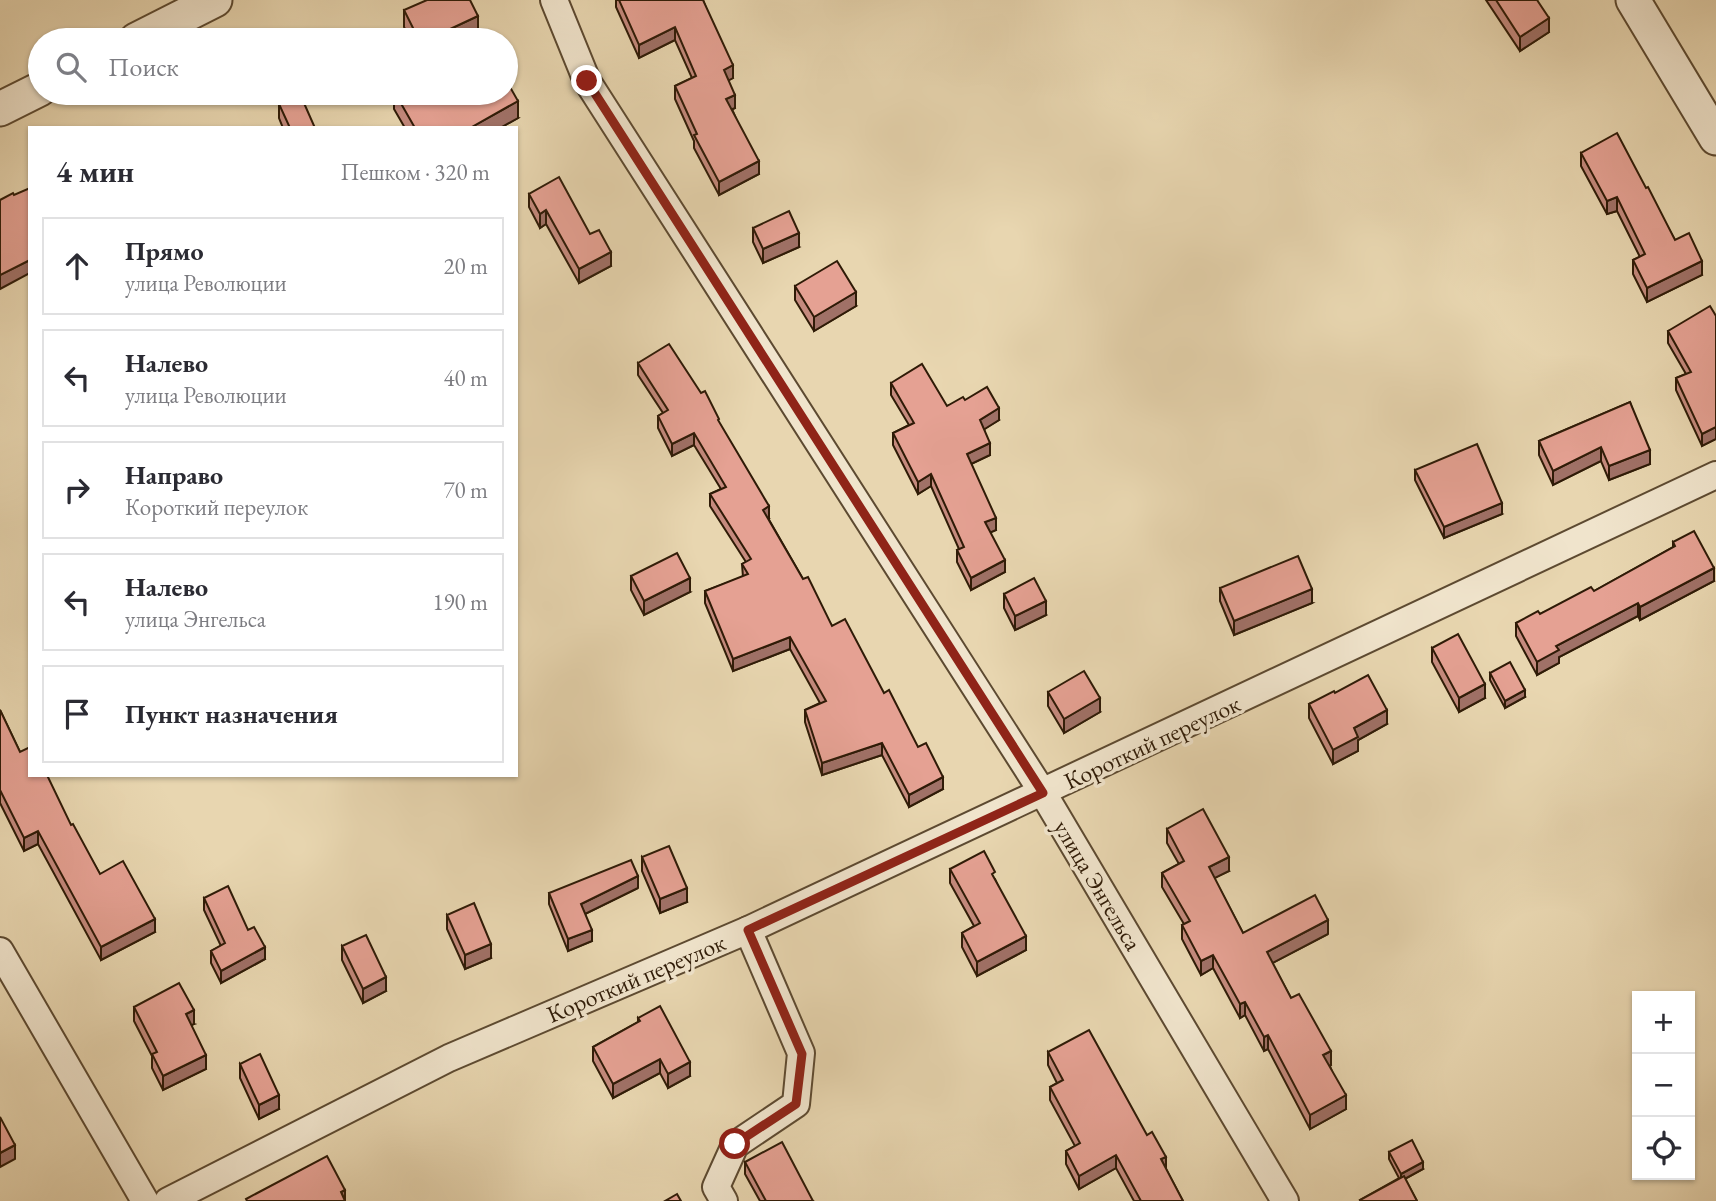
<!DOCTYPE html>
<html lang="ru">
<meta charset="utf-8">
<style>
body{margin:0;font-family:"EB Garamond",serif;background:#f7f7f7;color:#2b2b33}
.controls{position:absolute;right:21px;bottom:21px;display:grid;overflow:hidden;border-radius:0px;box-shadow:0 2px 5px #0004}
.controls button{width:63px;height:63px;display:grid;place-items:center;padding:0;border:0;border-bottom:2px solid #e1e1e2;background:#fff;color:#2b2b33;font:35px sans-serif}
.stop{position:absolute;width:21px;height:21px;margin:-16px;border:5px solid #8f2418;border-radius:50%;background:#fff}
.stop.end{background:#8f2418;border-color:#fff;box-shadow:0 2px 7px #0008}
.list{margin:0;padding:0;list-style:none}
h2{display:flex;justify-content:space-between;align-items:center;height:91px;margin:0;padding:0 28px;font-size:30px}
h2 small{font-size:23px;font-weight:400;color:#7c7c81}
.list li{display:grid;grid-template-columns:46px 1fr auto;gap:21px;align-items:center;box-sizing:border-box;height:98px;margin:0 14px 14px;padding:0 14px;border:2px solid #e1e1e2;border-radius:0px}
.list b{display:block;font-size:26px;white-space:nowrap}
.list p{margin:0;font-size:23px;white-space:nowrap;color:#7c7c81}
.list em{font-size:23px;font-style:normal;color:#7c7c81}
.icon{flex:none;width:38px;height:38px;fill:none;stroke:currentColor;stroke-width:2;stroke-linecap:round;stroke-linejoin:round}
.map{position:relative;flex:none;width:1716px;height:1201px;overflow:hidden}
.search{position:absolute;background:#fff;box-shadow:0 2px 5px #0004;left:28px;top:28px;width:490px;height:77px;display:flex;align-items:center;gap:18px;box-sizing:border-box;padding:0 24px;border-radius:38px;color:#7c7c81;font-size:26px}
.panel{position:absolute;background:#fff;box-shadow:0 2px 5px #0004;left:28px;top:126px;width:490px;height:651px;border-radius:0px}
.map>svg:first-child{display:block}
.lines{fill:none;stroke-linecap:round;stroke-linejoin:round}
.minor-casing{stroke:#5d4a31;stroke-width:30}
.tertiary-casing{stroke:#5d4a31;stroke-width:37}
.minor{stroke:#f0e4cc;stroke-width:26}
.tertiary{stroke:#f0e4cc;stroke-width:33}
.wall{fill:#c58a7e;stroke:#2f1b07;stroke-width:2}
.shaded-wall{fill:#a07167;stroke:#2f1b07;stroke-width:2}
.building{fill:#e5a193;stroke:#2f1b07;stroke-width:2}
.route{stroke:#8f2418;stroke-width:9}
.labels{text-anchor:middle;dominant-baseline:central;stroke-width:7;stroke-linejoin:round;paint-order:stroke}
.street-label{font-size:24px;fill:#2f1b07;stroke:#f0e4cc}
</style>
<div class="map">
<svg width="1716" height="1201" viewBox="0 0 1716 1201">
<rect width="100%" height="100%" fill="#e8d6b0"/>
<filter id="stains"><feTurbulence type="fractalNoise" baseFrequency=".00286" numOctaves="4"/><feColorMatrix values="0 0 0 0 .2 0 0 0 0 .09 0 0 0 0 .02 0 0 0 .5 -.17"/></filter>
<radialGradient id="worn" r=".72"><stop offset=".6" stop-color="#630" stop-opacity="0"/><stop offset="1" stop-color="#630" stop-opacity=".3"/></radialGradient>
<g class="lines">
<g class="minor-casing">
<g id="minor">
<polyline points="554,0 587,81 1043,793 1285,1201"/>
<polyline points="0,951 145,1201"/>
<polyline points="168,1201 449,1058 748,930 1716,475"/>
<polyline points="724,1201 716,1187 735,1145 796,1104 801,1053 748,930"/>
</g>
</g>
<g class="tertiary-casing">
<g id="tertiary">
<polyline points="1633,0 1716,138"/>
<polyline points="136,40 215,0"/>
<polyline points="0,109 40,89"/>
</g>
</g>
<use href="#minor" class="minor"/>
<use href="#tertiary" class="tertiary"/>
</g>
<g class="wall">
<polygon points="616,0 703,0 733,78 728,80 735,108 732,109 759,174 719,195 694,148 694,141 675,99 675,86 692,78 675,40 639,58 616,7"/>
<polygon points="1486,0 1537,0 1549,32 1520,51"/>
<polygon points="404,10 478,33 463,40 411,40 404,27"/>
<polygon points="394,93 518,118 500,128 405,128 394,109"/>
<polygon points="279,104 315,128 283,128 279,118"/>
<polygon points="1581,153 1646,188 1675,240 1702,275 1647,302 1633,274 1633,260 1640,257 1617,211 1607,214 1581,166"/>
<polygon points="529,194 590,234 611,266 579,283 546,224 540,228 529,207"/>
<polygon points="753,228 799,247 763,263 753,242"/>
<polygon points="795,286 856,306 814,331 795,300"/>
<polygon points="1716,316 1716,439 1702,446 1676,390 1676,378 1686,374 1668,343 1668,331"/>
<polygon points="638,363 719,423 769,518 768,518 803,579 832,626 884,693 943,789 909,807 882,755 822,775 805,722 805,710 820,703 790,649 733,671 705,603 705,591 743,577 742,564 746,562 710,506 710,494 721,489 694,445 672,456 658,428 658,416 663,413 638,375"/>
<polygon points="891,383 947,406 965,400 999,420 984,429 990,455 971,464 996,530 990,532 1005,572 971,590 957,562 957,550 959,549 931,486 918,494 893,445 893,433 909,425 891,395"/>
<polygon points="1630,402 1650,464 1609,480 1601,461 1553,485 1539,455 1539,441"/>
<polygon points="1415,470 1502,514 1444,538 1415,480"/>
<polygon points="1673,542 1714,581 1640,620 1638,616 1559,657 1559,663 1537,675 1516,636 1516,623 1540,614 1594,591 1673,547"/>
<polygon points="631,576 690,592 644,615 631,590"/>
<polygon points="1220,588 1312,603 1234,635 1220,601"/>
<polygon points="1004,594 1046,615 1015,630 1004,608"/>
<polygon points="1432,648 1485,698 1459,712 1432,662"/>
<polygon points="1490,673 1525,697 1505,708 1490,680"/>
<polygon points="1048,692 1100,712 1064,733 1048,706"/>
<polygon points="1335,693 1387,724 1358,740 1358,751 1333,764 1309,718 1309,704"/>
<polygon points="0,710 20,752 71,825 100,874 155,932 101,960 38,844 24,851 0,803"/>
<polygon points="1167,829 1229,871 1214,878 1243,933 1328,934 1272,963 1291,998 1331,1065 1330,1066 1346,1109 1310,1129 1268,1049 1264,1051 1245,1015 1240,1018 1213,968 1201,975 1182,939 1182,925 1184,924 1162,887 1162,873 1179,864 1167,843"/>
<polygon points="642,857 687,902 660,913 642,871"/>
<polygon points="950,869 995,879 1026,950 977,976 962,947 962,933 974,926 950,883"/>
<polygon points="638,888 585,914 592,941 568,951 549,904 549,893"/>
<polygon points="204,898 248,930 265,959 221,983 211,963 211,951 221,946 204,910"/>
<polygon points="447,915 491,958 465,969 447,929"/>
<polygon points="342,946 386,991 363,1003 342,960"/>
<polygon points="134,1007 194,1024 191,1025 206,1069 163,1090 152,1068 152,1056 134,1021"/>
<polygon points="638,1018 690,1076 668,1088 660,1073 613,1098 593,1061 593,1047 638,1022"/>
<polygon points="1048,1052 1166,1169 1183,1201 1134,1201 1116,1168 1079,1189 1066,1164 1066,1151 1075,1146 1050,1100 1050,1087 1057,1083 1048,1065"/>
<polygon points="240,1064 279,1109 259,1119 240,1078"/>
<polygon points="1389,1152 1423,1169 1405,1179 1417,1201 1360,1201 1360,1200 1399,1178 1389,1159"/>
<polygon points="745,1162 813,1201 760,1201 745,1174"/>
</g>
<g class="shaded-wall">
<polygon points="478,16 478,33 463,40 450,40 450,29"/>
<polygon points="1549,18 1549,32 1520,51 1520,37"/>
<polygon points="675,27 675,40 639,58 639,45"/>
<polygon points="733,65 733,78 724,83 724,70"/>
<polygon points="735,95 735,108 726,112 726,99"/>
<polygon points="518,101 518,118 500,128 470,128"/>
<polygon points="759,161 759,174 719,195 719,182"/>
<polygon points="1617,197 1617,211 1607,214 1607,201"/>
<polygon points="546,210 546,224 540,228 540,214"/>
<polygon points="799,233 799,247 763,263 763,249"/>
<polygon points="611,252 611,266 579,283 579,269"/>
<polygon points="30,260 30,273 0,289 0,275"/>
<polygon points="1702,261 1702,275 1647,302 1647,288"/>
<polygon points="856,292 856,306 814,331 814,317"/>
<polygon points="999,408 999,420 980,432 980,420"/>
<polygon points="1716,427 1716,439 1702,446 1702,434"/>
<polygon points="694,433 694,445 672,456 672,444"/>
<polygon points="990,443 990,455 967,466 967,454"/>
<polygon points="1601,447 1601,461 1553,485 1553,471"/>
<polygon points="1650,450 1650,464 1609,480 1609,466"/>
<polygon points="931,474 931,486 918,494 918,482"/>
<polygon points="1502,503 1502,514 1444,538 1444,527"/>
<polygon points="769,506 769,518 763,522 763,510"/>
<polygon points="996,518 996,530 985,535 985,522"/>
<polygon points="1005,560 1005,572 971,590 971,578"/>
<polygon points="1714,568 1714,581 1640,620 1640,607"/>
<polygon points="690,578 690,592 644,615 644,601"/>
<polygon points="1312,589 1312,603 1234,635 1234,621"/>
<polygon points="1046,601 1046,615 1015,630 1015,616"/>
<polygon points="1638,603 1638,616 1559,657 1559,663 1537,675 1537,662 1556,646"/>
<polygon points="790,637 790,649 733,671 733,659"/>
<polygon points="1485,684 1485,698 1459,712 1459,698"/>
<polygon points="1525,690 1525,697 1505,708 1505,701"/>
<polygon points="1100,698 1100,712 1064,733 1064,719"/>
<polygon points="1387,710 1387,724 1358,740 1358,751 1333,764 1333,750 1354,728"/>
<polygon points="882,743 882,755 822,775 822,763"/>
<polygon points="943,777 943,789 909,807 909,795"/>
<polygon points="38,831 38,844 24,851 24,838"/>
<polygon points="1229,857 1229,871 1209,881 1209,867"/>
<polygon points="638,876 638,888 581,916 581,904"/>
<polygon points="687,888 687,902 660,913 660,899"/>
<polygon points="155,919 155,932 101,960 101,947"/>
<polygon points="1328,920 1328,934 1267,966 1267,952"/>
<polygon points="592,930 592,941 568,951 568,939"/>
<polygon points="1026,936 1026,950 977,976 977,962"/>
<polygon points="491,944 491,958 465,969 465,955"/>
<polygon points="265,947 265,959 221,983 221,971"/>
<polygon points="1213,955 1213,968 1201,975 1201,961"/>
<polygon points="386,977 386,991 363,1003 363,989"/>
<polygon points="1245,1002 1245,1015 1240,1018 1240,1004"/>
<polygon points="194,1010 194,1024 186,1028 186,1014"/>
<polygon points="1268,1035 1268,1049 1264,1051 1264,1037"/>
<polygon points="1331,1051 1331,1065 1323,1069 1323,1055"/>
<polygon points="206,1055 206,1069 163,1090 163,1076"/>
<polygon points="660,1059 660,1073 613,1098 613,1084"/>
<polygon points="690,1062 690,1076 668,1088 668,1074"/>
<polygon points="279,1095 279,1109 259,1119 259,1105"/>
<polygon points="1346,1095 1346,1109 1310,1129 1310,1115"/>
<polygon points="15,1145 15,1159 0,1167 0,1153"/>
<polygon points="1116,1155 1116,1168 1079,1189 1079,1176"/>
<polygon points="1166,1157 1166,1170 1161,1159"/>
<polygon points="1423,1162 1423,1169 1401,1181 1401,1174"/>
<polygon points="345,1190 345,1201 341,1192"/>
</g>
<g class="building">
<polygon points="427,0 470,0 478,16 450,29 455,40 419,40 404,10"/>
<polygon points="619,0 703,0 733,65 724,70 735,95 726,99 759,161 719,182 694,135 697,134 675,86 696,76 675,27 639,45"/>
<polygon points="1496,0 1537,0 1549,18 1520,37"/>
<polygon points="506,80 518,101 470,128 415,128 395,93 506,93"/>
<polygon points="300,94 315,128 290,128 279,104"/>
<polygon points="1617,133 1646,188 1648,187 1675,240 1689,233 1702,261 1647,288 1633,260 1645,254 1617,197 1607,201 1581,153"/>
<polygon points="559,177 590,234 599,230 611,252 579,269 546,210 540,214 529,194"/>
<polygon points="30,188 30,260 0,275 0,200 13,193 14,195"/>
<polygon points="789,211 799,233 763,249 753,228"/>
<polygon points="837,261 856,292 814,317 795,286"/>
<polygon points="1710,306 1716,316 1716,427 1702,434 1676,378 1691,372 1668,331"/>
<polygon points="669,344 701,393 705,391 719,419 718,420 769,506 763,510 803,579 808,577 832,626 845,619 884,693 889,690 918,747 926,743 943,777 909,795 882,743 822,763 805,710 826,701 790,637 733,659 705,591 748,574 742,564 751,559 710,494 726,487 694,433 672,444 658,416 668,410 638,363"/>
<polygon points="922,364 947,406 963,397 965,400 987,387 999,408 980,420 990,443 967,454 996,518 985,522 1005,560 971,578 957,550 964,547 931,474 918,482 893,433 914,423 891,383"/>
<polygon points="1630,402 1650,450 1609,466 1601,447 1553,471 1539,441"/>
<polygon points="1477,444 1502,503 1444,527 1415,470"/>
<polygon points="1694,531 1714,568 1640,607 1638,603 1556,646 1559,650 1537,662 1516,623 1538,611 1540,614 1591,587 1594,591 1675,546 1673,542"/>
<polygon points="677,553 690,578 644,601 631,576"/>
<polygon points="1298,556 1312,589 1234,621 1220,588"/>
<polygon points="1034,578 1046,601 1015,616 1004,594"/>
<polygon points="1458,634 1485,684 1459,698 1432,648"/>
<polygon points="1510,662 1525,690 1505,701 1490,673"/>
<polygon points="1084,671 1100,698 1064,719 1048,692"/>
<polygon points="1368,675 1387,710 1354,728 1358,737 1333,750 1309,704 1334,691 1335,693"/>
<polygon points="0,710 20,752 30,747 30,775 47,775 71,825 73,824 100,874 123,861 155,919 101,947 38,831 24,838 0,790"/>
<polygon points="1203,809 1229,857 1209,867 1243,933 1315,895 1328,920 1267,952 1291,998 1299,994 1331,1051 1323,1055 1346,1095 1310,1115 1268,1035 1264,1037 1245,1002 1240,1004 1213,955 1201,961 1182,925 1190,921 1162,873 1184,861 1167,829"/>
<polygon points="669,846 687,888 660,899 642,857"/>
<polygon points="984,851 995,872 992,874 1026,936 977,962 962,933 980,923 950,869"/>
<polygon points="631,860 638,876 581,904 592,930 568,939 549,893"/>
<polygon points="228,886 248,930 254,927 265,947 221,971 211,951 225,943 204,898"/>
<polygon points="474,903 491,944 465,955 447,915"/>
<polygon points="366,935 386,977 363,989 342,946"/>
<polygon points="179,983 194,1010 186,1014 206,1055 163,1076 152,1054 157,1052 134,1007"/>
<polygon points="660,1006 690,1062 668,1074 660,1059 613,1084 593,1047 640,1021 638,1018"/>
<polygon points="1089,1030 1147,1135 1152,1132 1166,1157 1161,1159 1183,1201 1141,1201 1116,1155 1079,1176 1066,1151 1080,1143 1050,1087 1063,1080 1048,1052"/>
<polygon points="260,1054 279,1095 259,1105 240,1064"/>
<polygon points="0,1117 15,1145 0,1153"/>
<polygon points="1412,1140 1423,1162 1401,1174 1389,1152"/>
<polygon points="782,1142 813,1201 766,1201 745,1162"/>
<polygon points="327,1156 345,1190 341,1192 345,1201 247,1201 246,1199"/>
<polygon points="1404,1176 1417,1201 1361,1201 1360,1200"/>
<polygon points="677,1194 681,1201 665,1201"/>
</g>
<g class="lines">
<polyline class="route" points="587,81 1043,793 748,930 802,1054 796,1104 735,1144"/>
</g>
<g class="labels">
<g class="street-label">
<text transform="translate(1152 742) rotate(-25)">Короткий переулок</text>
<text transform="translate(1098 885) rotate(59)">улица Энгельса</text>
<text transform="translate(636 978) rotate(-23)">Короткий переулок</text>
</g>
</g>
<rect width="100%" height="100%" filter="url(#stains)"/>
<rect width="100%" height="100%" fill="url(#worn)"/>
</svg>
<div class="controls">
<button>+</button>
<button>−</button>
<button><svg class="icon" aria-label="locate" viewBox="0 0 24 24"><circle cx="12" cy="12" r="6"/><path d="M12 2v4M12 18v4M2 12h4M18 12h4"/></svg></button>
</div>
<div class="stop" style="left:735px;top:1144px"></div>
<div class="stop end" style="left:587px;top:81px"></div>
<div class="search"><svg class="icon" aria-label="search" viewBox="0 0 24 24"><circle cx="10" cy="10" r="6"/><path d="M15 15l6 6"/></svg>Поиск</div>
<section class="panel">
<h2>4 мин<small>Пешком · 320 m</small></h2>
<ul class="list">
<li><svg class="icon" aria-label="ahead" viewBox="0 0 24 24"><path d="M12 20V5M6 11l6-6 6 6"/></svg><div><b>Прямо</b><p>улица Революции</p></div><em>20 m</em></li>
<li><svg class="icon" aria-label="left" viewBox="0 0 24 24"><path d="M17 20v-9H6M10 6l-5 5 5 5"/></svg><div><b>Налево</b><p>улица Революции</p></div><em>40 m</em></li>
<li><svg class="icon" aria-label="right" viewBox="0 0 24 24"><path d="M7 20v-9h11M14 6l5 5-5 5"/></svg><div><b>Направо</b><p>Короткий переулок</p></div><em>70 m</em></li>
<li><svg class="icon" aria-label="left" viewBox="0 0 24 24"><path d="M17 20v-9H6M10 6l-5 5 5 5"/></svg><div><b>Налево</b><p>улица Энгельса</p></div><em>190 m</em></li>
<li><svg class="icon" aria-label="arrive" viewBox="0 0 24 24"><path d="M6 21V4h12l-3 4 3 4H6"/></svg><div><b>Пункт назначения</b></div></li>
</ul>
</section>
</div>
